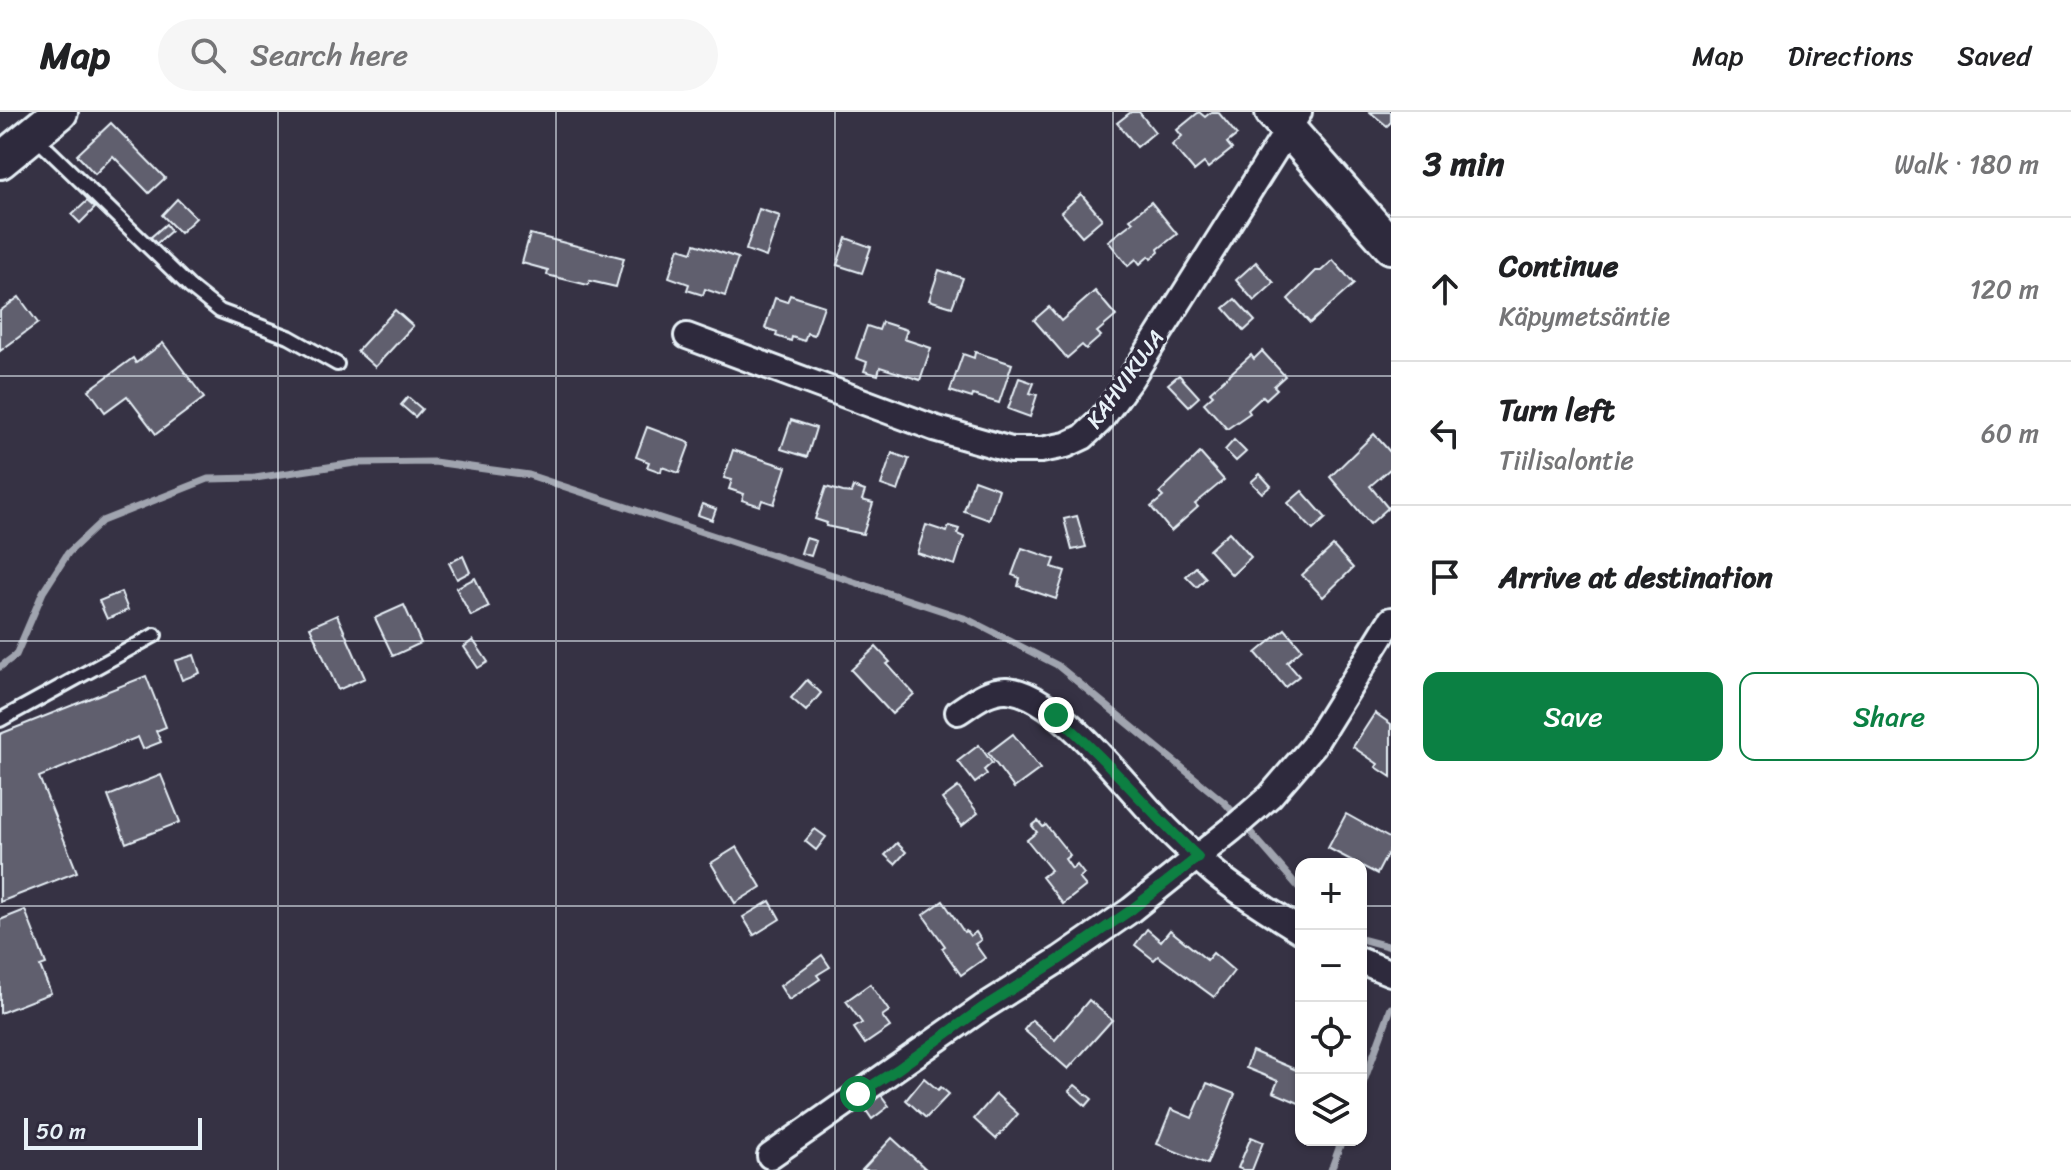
<!DOCTYPE html>
<meta charset="utf-8">
<style>
body{margin:0;font-family:Sriracha,sans-serif;background:#f6f6f6;color:#202124}
.controls{position:absolute;right:24px;bottom:24px;display:grid;overflow:hidden;border-radius:16px;box-shadow:0 2px 6px #0004}
.controls button{width:72px;height:72px;display:grid;place-items:center;padding:0;border:0;border-bottom:2px solid #e0e0e0;background:#fff;color:#202124;font:40px sans-serif}
.scale{position:absolute;left:24px;bottom:20px;width:178px;box-sizing:border-box;padding-left:8px;border:4px solid #e8f1f8;border-top:0;font-size:22px;line-height:28px;white-space:nowrap;color:#e8f1f8;-webkit-text-stroke:6px #2f2a3d;paint-order:stroke}
.stop{position:absolute;width:24px;height:24px;margin:-18px;border:6px solid #0b8043;border-radius:50%;background:#fff}
.stop.end{background:#0b8043;border-color:#fff;box-shadow:0 2px 8px #0008}
.list{margin:0;padding:0;list-style:none}
h2{display:flex;justify-content:space-between;align-items:center;height:104px;margin:0;padding:0 32px;font-size:34px}
h2 small{font-size:26px;font-weight:400;color:#757577}
.list li{display:grid;grid-template-columns:52px 1fr auto;gap:24px;align-items:center;box-sizing:border-box;height:144px;padding:0 32px;border-top:2px solid #e0e0e0}
.list b{display:block;font-size:30px;white-space:nowrap}
.list p{margin:0;font-size:26px;white-space:nowrap;color:#757577}
.list em{font-size:26px;font-style:normal;color:#757577}
.actions{display:flex;gap:16px;padding:24px 32px}
.actions a{flex:1;padding:18px 0;border:2px solid #0b8043;border-radius:16px;text-align:center;font-size:28px;color:#0b8043}
.actions .main{background:#0b8043;color:#fff}
.icon{flex:none;width:44px;height:44px;fill:none;stroke:currentColor;stroke-width:2;stroke-linecap:round;stroke-linejoin:round}
.map{position:relative;flex:none;width:1391px;height:1058px;overflow:hidden}
header{display:flex;align-items:center;gap:48px;box-sizing:border-box;height:112px;padding:0 40px;background:#fff;border-bottom:2px solid #e0e0e0}
header strong{font-size:38px}
nav{display:flex;gap:44px;margin-inline-start:auto;font-size:28px}
.search{width:560px;height:72px;background:#f6f6f6;display:flex;align-items:center;gap:20px;box-sizing:border-box;padding:0 28px;border-radius:44px;color:#757577;font-size:30px}
main{display:flex}
aside{flex:1;background:#fff}
.map>svg:first-child{display:block}
.lines{fill:none;stroke-linecap:round;stroke-linejoin:round}
.stream{stroke:#a0a4af;stroke-width:7}
.building{fill:#605e6e;stroke:#e8f1f8;stroke-width:2}
.lane-casing{stroke:#e8f1f8;stroke-width:18}
.street-casing{stroke:#e8f1f8;stroke-width:30}
.secondary-casing{stroke:#e8f1f8;stroke-width:40}
.lane{stroke:#2f2a3d;stroke-width:12}
.street{stroke:#2f2a3d;stroke-width:24}
.secondary{stroke:#2f2a3d;stroke-width:34}
.route{stroke:#0b8043;stroke-width:10}
.grid{fill:none;stroke:#e8f1f8;stroke-width:2;stroke-opacity:0.55}
.labels{text-anchor:middle;dominant-baseline:central;stroke-width:7;stroke-linejoin:round;paint-order:stroke}
.street-label{font-size:22px;fill:#e8f1f8;stroke:#2f2a3d}
</style>
<header>
<strong>Map</strong>
<div class="search"><svg class="icon" aria-label="search" viewBox="0 0 24 24"><circle cx="10" cy="10" r="6"/><path d="M15 15l6 6"/></svg>Search here</div>
<nav><a>Map</a><a>Directions</a><a>Saved</a></nav>
</header>
<main>
<div class="map">
<svg width="1391" height="1058" viewBox="0 0 1391 1058">
<rect width="100%" height="100%" fill="#363244"/>
<filter id="ink" filterUnits="userSpaceOnUse"><feTurbulence type="fractalNoise" baseFrequency=".0125" numOctaves="2"/><feDisplacementMap in="SourceGraphic" scale="16" xChannelSelector="R" yChannelSelector="G"/><feConvolveMatrix kernelMatrix="1 2 1 2 8 2 1 2 1" color-interpolation-filters="sRGB"/></filter>
<g filter="url(#ink)">
<g class="lines">
<g class="stream">
<polyline points="0,555 16,543 43,480 68,441 102,409 208,367 255,366 355,351 434,350 529,363 967,507 1057,553 1225,691 1301,778"/>
<polyline points="1361,827 1391,835"/>
<polyline points="1361,977 1391,896"/>
<polyline points="1331,1058 1342,1028"/>
</g>
</g>
<g class="building">
<polygon points="1131,0 1139,0 1155,20 1137,35 1117,11"/>
<polygon points="1199,0 1205,5 1211,0 1218,0 1237,23 1227,31 1232,37 1208,56 1204,51 1194,59 1172,33 1182,24 1177,18"/>
<polygon points="1370,0 1391,0 1391,10 1387,14"/>
<polygon points="111,11 165,66 149,81 113,44 95,62 77,43"/>
<polygon points="1081,82 1102,107 1082,124 1061,100"/>
<polygon points="177,87 196,106 180,121 162,103"/>
<polygon points="87,89 95,96 80,111 72,103"/>
<polygon points="1151,90 1177,122 1158,137 1159,140 1151,147 1149,144 1140,152 1136,147 1128,154 1108,129 1133,110 1130,107"/>
<polygon points="759,97 780,104 766,145 746,138"/>
<polygon points="166,112 171,119 156,132 151,125"/>
<polygon points="530,122 624,146 616,175 590,169 588,173 547,163 548,158 522,151"/>
<polygon points="846,126 871,135 862,161 837,153"/>
<polygon points="695,132 738,146 725,184 705,177 703,183 687,178 689,172 669,165 679,136 692,140"/>
<polygon points="1333,148 1354,172 1310,211 1288,187 1316,159 1321,159"/>
<polygon points="1256,150 1274,171 1254,189 1236,168"/>
<polygon points="939,158 963,166 952,195 929,188"/>
<polygon points="1095,179 1116,204 1097,220 1101,224 1086,237 1082,233 1067,246 1034,208 1049,195 1061,209"/>
<polygon points="790,183 824,194 814,223 807,221 804,229 792,225 791,229 776,224 777,220 765,216 775,186 787,190"/>
<polygon points="19,185 38,211 0,239 0,199"/>
<polygon points="1235,187 1255,209 1244,219 1224,196"/>
<polygon points="395,198 413,214 375,255 357,239"/>
<polygon points="882,210 907,218 904,227 931,236 920,268 880,255 878,263 864,259 867,250 856,246 867,214 879,218"/>
<polygon points="163,231 204,286 156,322 127,284 105,300 89,278 133,246 136,251"/>
<polygon points="1262,239 1285,264 1274,274 1277,277 1266,287 1263,284 1248,298 1250,301 1227,317 1204,291 1213,283 1210,280 1251,243 1254,247"/>
<polygon points="975,240 1012,252 999,291 973,283 972,286 950,279 963,242 974,246"/>
<polygon points="1179,263 1199,285 1189,294 1168,272"/>
<polygon points="1019,266 1034,271 1030,281 1037,283 1030,305 1008,297"/>
<polygon points="408,285 422,297 415,305 401,293"/>
<polygon points="791,308 816,316 807,345 781,337"/>
<polygon points="647,315 690,331 679,361 662,355 661,360 647,355 649,350 636,345"/>
<polygon points="1374,322 1391,341 1391,356 1370,374 1388,396 1370,412 1330,365"/>
<polygon points="1234,328 1246,340 1236,349 1225,338"/>
<polygon points="733,338 786,355 774,392 762,388 760,394 742,388 744,382 729,377 732,368 724,366"/>
<polygon points="892,341 909,347 898,379 881,373"/>
<polygon points="1200,341 1224,368 1195,392 1198,395 1171,419 1151,395 1163,385 1159,381"/>
<polygon points="1260,362 1271,374 1262,381 1251,370"/>
<polygon points="974,368 999,377 989,408 964,399"/>
<polygon points="826,375 843,380 851,381 853,375 865,379 862,388 873,391 863,422 826,414 827,411 815,407"/>
<polygon points="1302,379 1326,406 1313,418 1288,391"/>
<polygon points="702,392 716,397 712,408 698,403"/>
<polygon points="1077,404 1086,435 1072,438 1064,407"/>
<polygon points="926,413 947,420 949,414 959,417 957,422 964,425 955,453 917,441"/>
<polygon points="1229,420 1251,445 1232,463 1209,438"/>
<polygon points="806,426 816,429 811,444 801,441"/>
<polygon points="1333,434 1353,456 1323,485 1302,463"/>
<polygon points="1022,436 1055,447 1052,455 1065,459 1056,487 1018,474 1020,466 1012,463"/>
<polygon points="463,444 470,460 457,467 449,451"/>
<polygon points="1196,455 1206,466 1197,475 1186,464"/>
<polygon points="475,466 489,495 471,504 456,476"/>
<polygon points="121,480 128,498 107,507 99,489"/>
<polygon points="404,493 421,531 393,544 375,506"/>
<polygon points="337,503 365,566 338,578 310,515"/>
<polygon points="1285,517 1302,537 1287,550 1299,564 1285,575 1256,541"/>
<polygon points="473,528 488,550 478,556 464,535"/>
<polygon points="876,535 890,550 887,552 914,582 892,602 851,558"/>
<polygon points="194,543 200,561 182,568 175,549"/>
<polygon points="146,564 166,615 156,619 161,630 143,637 138,625 39,665 77,760 0,790 0,622"/>
<polygon points="807,568 821,581 806,599 791,586"/>
<polygon points="1375,601 1391,612 1391,665 1376,655 1378,652 1353,635"/>
<polygon points="1013,622 1040,657 1014,676 988,641"/>
<polygon points="979,633 992,651 984,658 987,662 975,671 958,649"/>
<polygon points="161,663 180,710 126,731 108,684"/>
<polygon points="958,675 978,701 962,714 942,687"/>
<polygon points="1346,702 1391,727 1391,735 1377,762 1328,736"/>
<polygon points="1038,709 1043,715 1046,713 1070,743 1065,747 1072,757 1077,753 1084,762 1079,766 1086,774 1063,792 1042,765 1051,758 1027,728 1037,720 1032,714"/>
<polygon points="815,717 826,725 816,738 805,729"/>
<polygon points="897,731 906,740 895,752 885,743"/>
<polygon points="737,735 761,775 735,791 711,751"/>
<polygon points="770,789 780,807 754,823 743,805"/>
<polygon points="943,789 964,820 966,819 970,824 976,820 981,828 975,832 985,846 961,863 942,836 945,834 923,803"/>
<polygon points="25,798 46,852 40,854 51,881 0,901 0,808"/>
<polygon points="1147,817 1161,829 1170,818 1207,848 1213,841 1234,859 1214,885 1158,844 1154,848 1135,833"/>
<polygon points="822,843 830,855 817,863 820,867 789,888 780,874"/>
<polygon points="870,872 889,899 882,904 890,915 865,932 854,916 862,911 846,889"/>
<polygon points="1089,888 1112,908 1068,957 1024,918 1032,908 1055,928"/>
<polygon points="1252,939 1301,960 1301,992 1273,980 1278,969 1246,956"/>
<polygon points="924,966 938,978 941,975 949,982 926,1006 906,988"/>
<polygon points="1207,971 1235,982 1207,1052 1157,1032 1171,997 1192,1006"/>
<polygon points="1075,973 1092,987 1086,994 1069,979"/>
<polygon points="878,979 889,994 872,1007 861,991"/>
<polygon points="996,982 1018,1002 996,1027 974,1007"/>
<polygon points="1251,1025 1263,1030 1252,1058 1243,1058 1238,1056"/>
<polygon points="892,1026 927,1058 862,1058"/>
</g>
<g class="lines">
<g class="lane-casing">
<g id="lane">
<polyline points="34,24 190,175 220,199 289,225 337,252"/>
<polyline points="0,608 155,523"/>
</g>
</g>
<g class="street-casing">
<g id="street">
<polyline points="687,224 934,316 1011,338 1041,338 1066,333 1083,325 1100,309 1130,268 1299,0"/>
<path d="M958,600C972,591 988,577 1007,578C1055,581 1121,668 1153,702C1172,723 1194,743 1215,761C1242,783 1272,801 1301,819"/>
<polyline points="1361,849 1391,861"/>
<polyline points="770,1044 982,896 1060,847 1131,798 1232,717 1270,684 1313,634 1391,508"/>
</g>
</g>
<g class="secondary-casing">
<g id="secondary">
<polyline points="1273,0 1391,134"/>
<polyline points="0,49 60,0"/>
</g>
</g>
<use href="#lane" class="lane"/>
<use href="#street" class="street"/>
<use href="#secondary" class="secondary"/>
</g>
</g>
<g class="lines" filter="url(#ink)">
<path class="route" d="M858,982L898,957L982,896L1060,847L1131,798L1198,745C1149,699 1107,647 1056,603"/>
</g>
<path class="grid" d="M278,0V1058M556,0V1058M835,0V1058M1113,0V1058M0,264H1391M0,529H1391M0,794H1301M1361,794H1391"/>
<g class="labels">
<g class="street-label">
<text transform="translate(1125 267) rotate(-54)">KAHVIKUJA</text>
</g>
</g>
</svg>
<div class="controls">
<button>+</button>
<button>−</button>
<button><svg class="icon" aria-label="locate" viewBox="0 0 24 24"><circle cx="12" cy="12" r="6"/><path d="M12 2v4M12 18v4M2 12h4M18 12h4"/></svg></button>
<button><svg class="icon" aria-label="layers" viewBox="0 0 24 24"><path d="M12 4l9 5-9 5-9-5zM3 14l9 5 9-5"/></svg></button>
</div>
<div class="scale">50 m</div>
<div class="stop" style="left:858px;top:982px"></div>
<div class="stop end" style="left:1056px;top:603px"></div>
</div>
<aside>
<h2>3 min<small>Walk · 180 m</small></h2>
<ul class="list">
<li><svg class="icon" aria-label="ahead" viewBox="0 0 24 24"><path d="M12 20V5M6 11l6-6 6 6"/></svg><div><b>Continue</b><p>Käpymetsäntie</p></div><em>120 m</em></li>
<li><svg class="icon" aria-label="left" viewBox="0 0 24 24"><path d="M17 20v-9H6M10 6l-5 5 5 5"/></svg><div><b>Turn left</b><p>Tiilisalontie</p></div><em>60 m</em></li>
<li><svg class="icon" aria-label="arrive" viewBox="0 0 24 24"><path d="M6 21V4h12l-3 4 3 4H6"/></svg><div><b>Arrive at destination</b></div></li>
</ul>
<div class="actions"><a class="main">Save</a><a>Share</a></div>
</aside>
</main>
